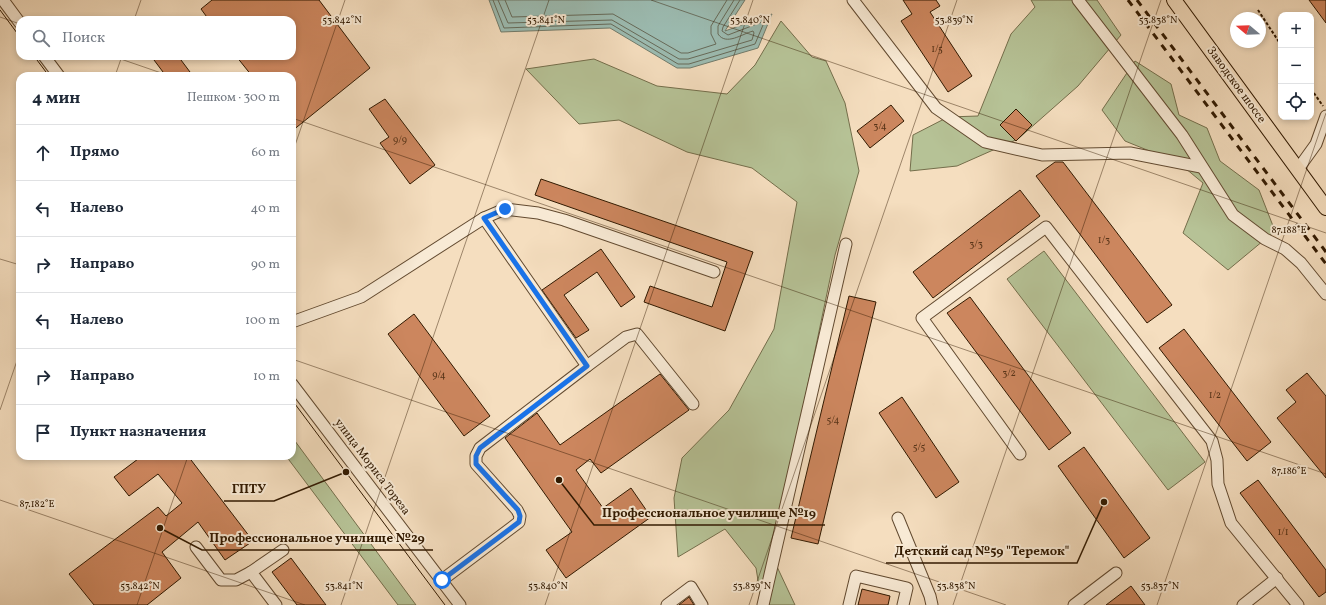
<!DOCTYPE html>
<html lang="ru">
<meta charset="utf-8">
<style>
body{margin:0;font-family:Vollkorn,serif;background:#f2f2f3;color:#1f2937}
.controls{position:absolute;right:12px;top:12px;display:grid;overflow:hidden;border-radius:8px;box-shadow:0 2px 6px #0003}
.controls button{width:36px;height:36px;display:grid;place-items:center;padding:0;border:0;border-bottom:1px solid #e0e1e3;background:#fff;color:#1f2937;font:20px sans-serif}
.compass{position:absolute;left:1230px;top:12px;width:36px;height:36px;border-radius:50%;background:#fff;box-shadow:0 2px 6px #0003;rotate:289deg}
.stop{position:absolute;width:12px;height:12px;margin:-9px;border:3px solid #1a73e8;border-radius:50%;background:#fff}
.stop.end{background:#1a73e8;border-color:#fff;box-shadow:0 1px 4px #0008}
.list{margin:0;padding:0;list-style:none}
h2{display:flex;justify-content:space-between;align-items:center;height:52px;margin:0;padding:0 16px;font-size:17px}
h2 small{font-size:13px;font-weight:400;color:#747a83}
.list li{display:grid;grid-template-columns:26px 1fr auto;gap:12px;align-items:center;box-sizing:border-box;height:56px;padding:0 16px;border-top:1px solid #e0e1e3}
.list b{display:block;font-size:15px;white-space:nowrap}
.list em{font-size:13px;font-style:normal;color:#747a83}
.icon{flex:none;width:22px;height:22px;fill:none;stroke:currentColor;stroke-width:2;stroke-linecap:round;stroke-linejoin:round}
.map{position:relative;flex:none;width:1326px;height:605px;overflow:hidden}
.search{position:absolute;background:#fff;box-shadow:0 2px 6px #0003;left:16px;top:16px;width:280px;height:44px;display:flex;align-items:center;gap:10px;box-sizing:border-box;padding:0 14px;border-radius:12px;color:#747a83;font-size:15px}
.panel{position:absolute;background:#fff;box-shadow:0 2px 6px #0003;left:16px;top:72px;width:280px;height:388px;border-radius:12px}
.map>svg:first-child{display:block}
.green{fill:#b6c296;stroke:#746e4b}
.water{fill:#9cbcb2;stroke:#717b6b}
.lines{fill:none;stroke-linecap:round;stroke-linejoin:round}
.shore{stroke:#666a59;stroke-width:1}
.building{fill:#cc865e;stroke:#311900}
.minor-casing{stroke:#624a30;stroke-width:13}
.major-casing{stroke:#311900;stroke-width:16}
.path{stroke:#311900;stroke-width:2;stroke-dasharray:3 2;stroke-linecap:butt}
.minor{stroke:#f8ead5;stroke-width:11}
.major{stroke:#f5debf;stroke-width:14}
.tram{stroke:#311900;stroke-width:1}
.rail{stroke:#311900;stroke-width:3;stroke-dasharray:7 7;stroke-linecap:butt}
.route{stroke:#1a73e8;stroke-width:5}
.ticks{fill:none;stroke:#311900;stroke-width:1;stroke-opacity:0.45}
.labels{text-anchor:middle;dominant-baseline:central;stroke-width:4;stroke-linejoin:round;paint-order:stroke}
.number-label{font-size:10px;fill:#583418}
.street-label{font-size:12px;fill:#311900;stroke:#f8ead5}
.ticks-label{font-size:10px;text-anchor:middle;fill:#311900;stroke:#f8ead5;stroke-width:4;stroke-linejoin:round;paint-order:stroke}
.leader{fill:none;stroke:#311900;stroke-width:1.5}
.callout-dot{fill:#311900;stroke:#f8ead5;stroke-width:1.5}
.callout-label{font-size:13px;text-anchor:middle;font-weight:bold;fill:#311900;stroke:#f8ead5;stroke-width:4;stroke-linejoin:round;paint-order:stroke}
</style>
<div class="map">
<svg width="1326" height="605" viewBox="0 0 1326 605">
<rect width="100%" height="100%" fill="#f5debf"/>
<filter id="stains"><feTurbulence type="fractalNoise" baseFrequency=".005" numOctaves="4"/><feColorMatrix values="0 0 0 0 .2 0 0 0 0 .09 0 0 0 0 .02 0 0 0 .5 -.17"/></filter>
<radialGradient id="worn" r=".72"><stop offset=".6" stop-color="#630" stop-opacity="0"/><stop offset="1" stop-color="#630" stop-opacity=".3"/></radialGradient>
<g class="green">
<polygon points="1031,0 1097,0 1121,35 1078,86 1018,139 957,166 910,171 913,135 948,117 978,116 1011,34 1035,7"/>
<polygon points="781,21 812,57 826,61 845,103 859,171 835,255 772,556 795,605 762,605 756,568 725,529 678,557 674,498 682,458 729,410 774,329 797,202 752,168 687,152 619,120 579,124 526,69 594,59 657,86 727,94 755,65"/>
<polygon points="1135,61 1171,84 1179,115 1207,128 1220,161 1259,190 1275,231 1228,270 1183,233 1203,183 1179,163 1125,141 1102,110"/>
<polygon points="1044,251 1205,462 1168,490 1007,279"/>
<polygon points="292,437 416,605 398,605 286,456 292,456"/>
</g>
<polygon class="water" points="489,0 745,0 725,31 772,14 758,48 690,68 677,68 610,28 501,32"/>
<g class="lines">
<g class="shore">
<polyline points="493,0 504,28 611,24 678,64 689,64 755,44 763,25 762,22 728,35 722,31 723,27 740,0"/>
<path d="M498,0L508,23L612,20L679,59H688L752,40L754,33L753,31C742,34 726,46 718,34V26L734,0"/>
<polyline points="505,0 512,17 613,14 681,53 688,53 716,44 711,34 711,26 727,0"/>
</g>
</g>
<g class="building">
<polygon points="212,0 319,0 370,68 292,131 292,76 252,76 236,56 292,56 292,20 209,20 201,9"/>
<polygon points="903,0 936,0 940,6 930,12 972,76 948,92 901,21 912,14"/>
<polygon points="1309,0 1326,0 1326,23"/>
<polygon points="151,56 178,56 193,76 166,76"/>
<polygon points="385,99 435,165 410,184 380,143 389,137 369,109"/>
<polygon points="891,105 904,121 870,148 857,131"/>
<polygon points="1016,109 1032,125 1016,141 1000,125"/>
<polygon points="1055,162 1063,162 1172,305 1147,323 1036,176"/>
<polygon points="541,179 753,252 725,331 644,302 650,286 712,307 727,262 535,195"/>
<polygon points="1020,190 1040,216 933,298 913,272"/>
<polygon points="601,249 635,297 621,307 597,272 564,295 589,330 576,338 542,290"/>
<polygon points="849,296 876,302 818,544 791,538"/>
<polygon points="970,297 1071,433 1049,450 947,313"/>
<polygon points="414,314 490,416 464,436 388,334"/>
<polygon points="1184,329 1271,442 1247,461 1159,348"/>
<polygon points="1307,373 1326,396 1326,478 1277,418 1296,402 1286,390"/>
<polygon points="660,374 689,410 601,473 590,459 576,470 603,508 631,488 651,517 566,578 546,550 572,532 505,438 537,413 560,445"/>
<polygon points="902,397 959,482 936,498 879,413"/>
<polygon points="1084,447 1150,538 1124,558 1058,466"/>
<polygon points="142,456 188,456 253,541 225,560 198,522 162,552 181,578 147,605 94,605 69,574 158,507 166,516 182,503 158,474 129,496 114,477"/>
<polygon points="1258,480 1326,570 1326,592 1319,597 1240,493"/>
<polygon points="291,558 326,605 297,605 272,572"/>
<polygon points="1131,586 1145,605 1106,605"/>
<polygon points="862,589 890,596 888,605 858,605"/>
<polygon points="689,597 694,605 679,605"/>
</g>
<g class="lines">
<g class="minor-casing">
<g id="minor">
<polyline points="3,0 20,23"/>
<polyline points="853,0 936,108 985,142 1042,155 1130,153 1201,167"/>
<polyline points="1078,0 1182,135 1233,215 1265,239 1285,249 1301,263 1326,294"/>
<polyline points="44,56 59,76"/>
<polyline points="1298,169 1316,144 1326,116"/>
<polyline points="484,218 505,209 538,213 564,220 714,272"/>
<polyline points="292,322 361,297 484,218 587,366 480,448 476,456 476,464 517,510 520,516 519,522 442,580"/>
<polyline points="587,366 626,337 637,334 693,404"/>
<polyline points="292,384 460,605"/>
<polyline points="1020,454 922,318 1046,227 1212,441 1217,460 1218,484 1231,523 1298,605"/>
<polyline points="898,518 930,596 932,605"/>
<polyline points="196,547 221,580 236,580 251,572"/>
<polyline points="276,605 251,572 283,550"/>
<polyline points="667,605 691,587 702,605"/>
<polyline points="763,605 846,244"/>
<polyline points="849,605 856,576 907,588 903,605"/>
<polyline points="1074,605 1116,573"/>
<polyline points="1243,605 1277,578"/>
</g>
</g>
<g class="major-casing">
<polyline id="major" points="1174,0 1326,208"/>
</g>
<g class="path">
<polyline points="1258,10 1281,45"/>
<polyline points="1311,89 1323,106"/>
</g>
<use href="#minor" class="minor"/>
<use href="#major" class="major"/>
<g class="tram">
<polyline points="0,10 20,37"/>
<polyline points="34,56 49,76"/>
<polyline points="292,400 445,605"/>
</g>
<g class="rail">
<polyline points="1128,0 1326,264"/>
<polyline points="1137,0 1326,252"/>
</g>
</g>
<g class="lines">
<polyline class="route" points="442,580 519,522 520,516 518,510 476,464 476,456 480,448 587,366 484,218 505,209"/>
</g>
<path class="ticks" d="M651,0L1326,233M0,17L20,24M134,20L141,0M112,56L170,76M115,76L122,56M292,118L1326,474M292,154L345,0M0,259L20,265M292,359L1006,605M0,410L20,352M0,500L305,605M137,605L188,456M341,605L549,0M545,605L753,0M749,605L957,0M953,605L1161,0M1157,605L1326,113"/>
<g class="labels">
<g class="number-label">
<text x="937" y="49">1/5</text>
<text x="880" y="126">3/4</text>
<text x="400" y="140">9/9</text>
<text x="1104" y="240">1/3</text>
<text x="976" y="244">3/3</text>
<text x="1009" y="373">3/2</text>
<text x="439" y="375">9/4</text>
<text x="1215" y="395">1/2</text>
<text x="833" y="420">5/4</text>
<text x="919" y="447">5/5</text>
<text x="1283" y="532">1/1</text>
</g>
<g class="street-label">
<text transform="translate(1236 85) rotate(54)">Заводское шоссе</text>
<text transform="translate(372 467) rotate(53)">улица Мориса Тореза</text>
</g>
</g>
<g class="ticks-label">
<text x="342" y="23">53.842°N</text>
<text x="546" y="23">53.841°N</text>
<text x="750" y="23">53.840°N</text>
<text x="954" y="23">53.839°N</text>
<text x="1158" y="23">53.838°N</text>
<text x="1289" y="233">87.188°E</text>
<text x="1289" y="474">87.186°E</text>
<text x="37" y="507">87.182°E</text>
<text x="140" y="589">53.842°N</text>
<text x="344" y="589">53.841°N</text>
<text x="548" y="589">53.840°N</text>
<text x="752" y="589">53.839°N</text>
<text x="956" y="589">53.838°N</text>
<text x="1160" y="589">53.837°N</text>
</g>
<path class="leader" d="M346 472L274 501H224M559 480L594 525H825M160 528L202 550H433M1104 502L1077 563H886"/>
<g class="callout-dot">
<circle cx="346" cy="472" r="4"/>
<circle cx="559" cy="480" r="4"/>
<circle cx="160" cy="528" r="4"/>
<circle cx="1104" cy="502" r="4"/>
</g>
<g class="callout-label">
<text x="249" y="493">ГПТУ</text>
<text x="709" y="517">Профессиональное училище №19</text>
<text x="317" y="542">Профессиональное училище №29</text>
<text x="982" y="555">Детский сад №59 "Теремок"</text>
</g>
<rect width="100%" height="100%" filter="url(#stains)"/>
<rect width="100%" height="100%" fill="url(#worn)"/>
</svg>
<div class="controls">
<button>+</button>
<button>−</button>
<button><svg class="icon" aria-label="locate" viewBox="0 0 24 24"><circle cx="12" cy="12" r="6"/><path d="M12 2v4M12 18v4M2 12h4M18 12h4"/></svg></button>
</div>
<svg class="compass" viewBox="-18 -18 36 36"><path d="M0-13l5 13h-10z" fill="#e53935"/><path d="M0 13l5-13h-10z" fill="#747a83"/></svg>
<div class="stop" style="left:442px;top:580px"></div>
<div class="stop end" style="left:505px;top:209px"></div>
<div class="search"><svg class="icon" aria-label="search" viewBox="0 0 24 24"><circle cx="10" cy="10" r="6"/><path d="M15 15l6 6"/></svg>Поиск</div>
<section class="panel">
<h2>4 мин<small>Пешком · 300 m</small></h2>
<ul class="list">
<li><svg class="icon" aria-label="ahead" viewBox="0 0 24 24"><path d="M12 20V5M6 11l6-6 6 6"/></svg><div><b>Прямо</b></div><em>60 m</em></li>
<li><svg class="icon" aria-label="left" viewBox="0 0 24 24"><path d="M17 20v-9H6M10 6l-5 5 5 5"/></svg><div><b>Налево</b></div><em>40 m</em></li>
<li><svg class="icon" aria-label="right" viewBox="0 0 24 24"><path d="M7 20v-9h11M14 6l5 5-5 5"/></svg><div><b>Направо</b></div><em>90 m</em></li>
<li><svg class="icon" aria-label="left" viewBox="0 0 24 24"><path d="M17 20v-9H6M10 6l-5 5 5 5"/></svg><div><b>Налево</b></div><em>100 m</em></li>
<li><svg class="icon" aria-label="right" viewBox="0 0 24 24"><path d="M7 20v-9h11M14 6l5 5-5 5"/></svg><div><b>Направо</b></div><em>10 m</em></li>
<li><svg class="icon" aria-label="arrive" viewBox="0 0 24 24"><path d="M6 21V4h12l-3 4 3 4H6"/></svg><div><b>Пункт назначения</b></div></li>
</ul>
</section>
</div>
